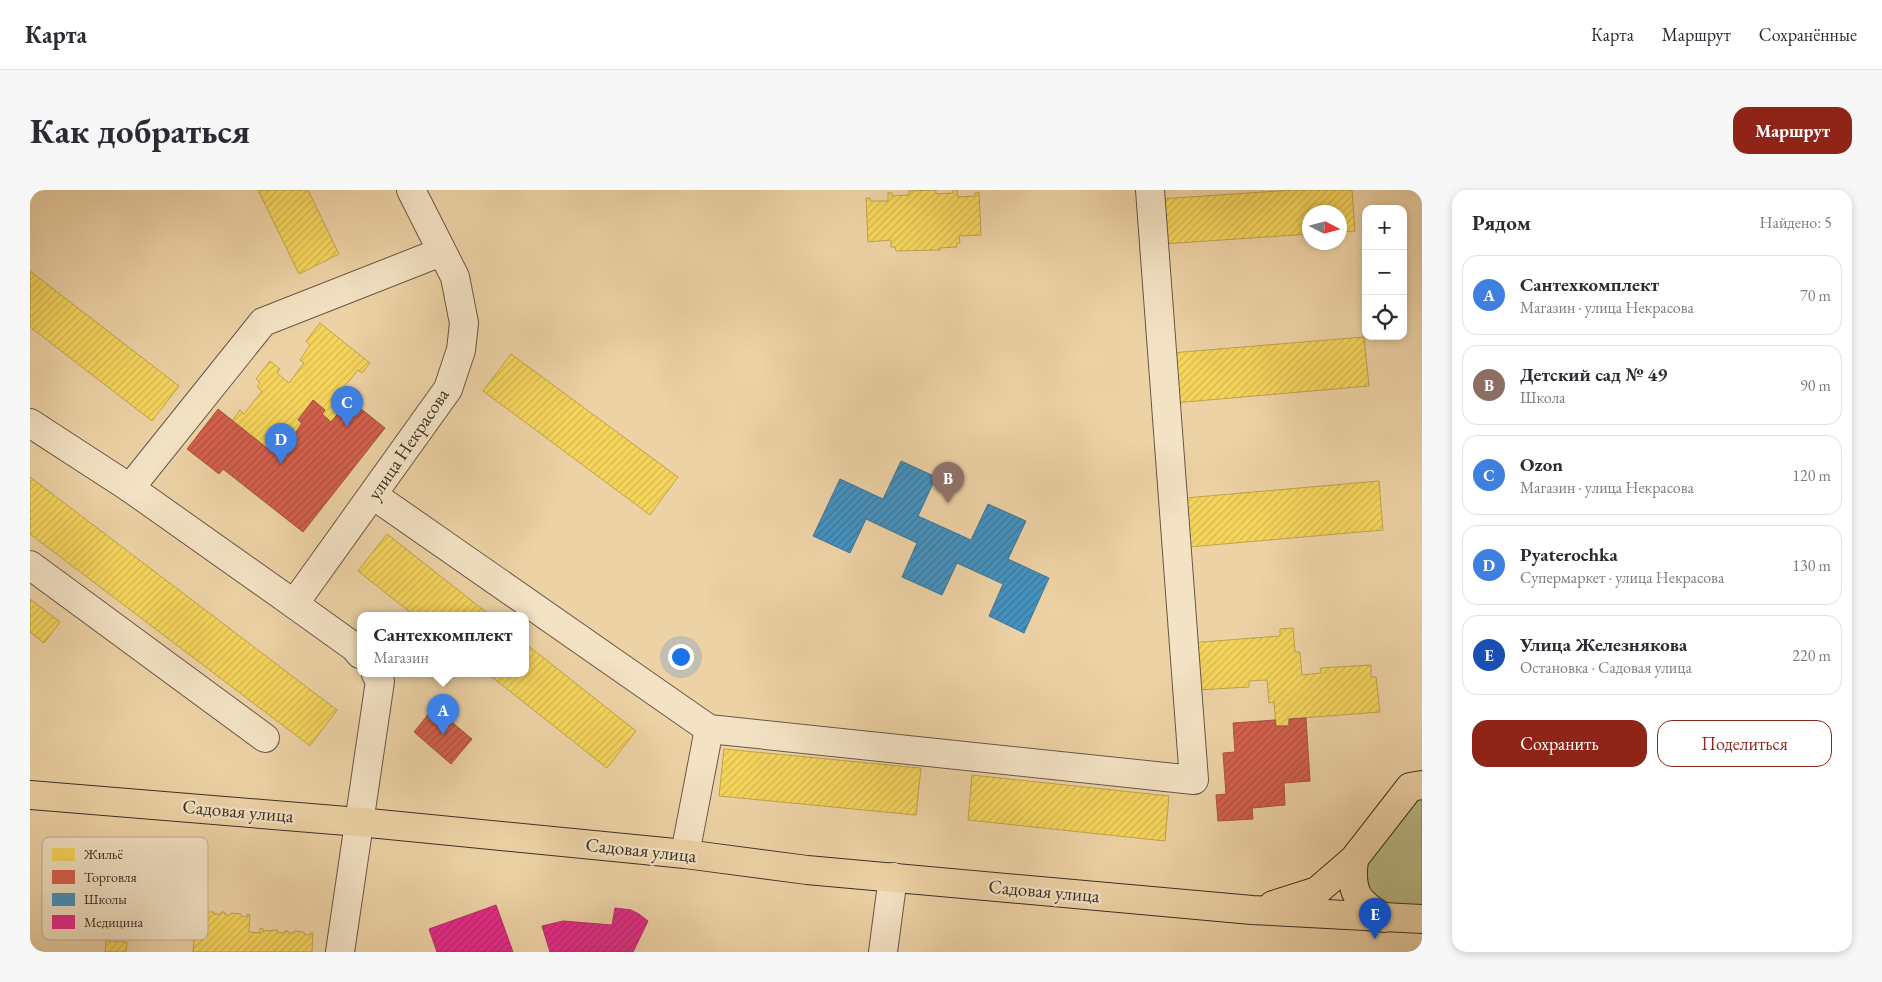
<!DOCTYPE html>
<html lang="ru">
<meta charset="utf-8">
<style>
body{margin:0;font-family:"EB Garamond",serif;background:#f7f7f7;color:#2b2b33}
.controls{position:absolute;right:15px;top:15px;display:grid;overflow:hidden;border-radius:10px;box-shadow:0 2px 8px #0003}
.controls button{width:45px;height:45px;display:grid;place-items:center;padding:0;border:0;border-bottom:1px solid #e1e1e2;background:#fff;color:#2b2b33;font:25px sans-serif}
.compass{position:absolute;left:1272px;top:15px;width:45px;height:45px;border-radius:50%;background:#fff;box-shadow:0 2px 8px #0003;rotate:96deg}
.you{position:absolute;left:650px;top:466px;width:18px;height:18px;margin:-12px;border:4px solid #fff;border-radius:50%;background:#1a73e8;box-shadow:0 0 0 8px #1a73e833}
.badge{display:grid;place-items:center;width:32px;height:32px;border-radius:50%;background:#8f2418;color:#fff;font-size:16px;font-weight:700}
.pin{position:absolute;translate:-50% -41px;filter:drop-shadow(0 1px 2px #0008)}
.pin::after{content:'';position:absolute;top:26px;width:18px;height:15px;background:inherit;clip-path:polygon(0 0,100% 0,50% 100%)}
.popup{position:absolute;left:327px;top:422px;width:172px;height:65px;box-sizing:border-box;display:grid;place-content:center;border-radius:10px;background:#fff;filter:drop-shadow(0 1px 4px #0005);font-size:16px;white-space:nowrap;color:#7c7c81}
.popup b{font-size:19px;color:#2b2b33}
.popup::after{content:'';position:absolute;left:50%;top:100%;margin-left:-10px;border:10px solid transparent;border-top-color:#fff}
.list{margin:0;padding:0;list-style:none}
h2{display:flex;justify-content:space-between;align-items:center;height:65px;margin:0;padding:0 20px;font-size:21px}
h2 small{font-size:16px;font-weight:400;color:#7c7c81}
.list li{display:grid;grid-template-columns:32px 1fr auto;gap:15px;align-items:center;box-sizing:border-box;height:80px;margin:0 10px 10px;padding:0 10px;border:1px solid #e1e1e2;border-radius:15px}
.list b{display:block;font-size:19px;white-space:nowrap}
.list p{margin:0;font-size:16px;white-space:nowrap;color:#7c7c81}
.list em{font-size:16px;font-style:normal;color:#7c7c81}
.actions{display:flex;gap:10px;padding:15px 20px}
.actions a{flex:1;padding:11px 0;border:1px solid #8f2418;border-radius:15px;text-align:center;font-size:18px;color:#8f2418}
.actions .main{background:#8f2418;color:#fff}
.icon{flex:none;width:28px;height:28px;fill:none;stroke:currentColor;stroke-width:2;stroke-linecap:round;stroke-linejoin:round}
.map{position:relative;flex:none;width:1392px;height:762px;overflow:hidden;border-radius:15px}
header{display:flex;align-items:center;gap:30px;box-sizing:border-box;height:70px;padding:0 25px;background:#fff;border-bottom:1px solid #e1e1e2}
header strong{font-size:24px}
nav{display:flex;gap:28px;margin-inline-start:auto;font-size:18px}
.intro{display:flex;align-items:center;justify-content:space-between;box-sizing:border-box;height:120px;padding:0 30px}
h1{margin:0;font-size:35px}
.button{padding:12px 22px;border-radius:15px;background:#8f2418;color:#fff;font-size:18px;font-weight:700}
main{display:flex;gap:30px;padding:0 30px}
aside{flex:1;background:#fff;border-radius:15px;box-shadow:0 2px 8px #0003}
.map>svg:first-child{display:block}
.grass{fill:#babb85;stroke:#7a7656}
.homes{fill:url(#homes-hatch);stroke:#bea44c}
.shops{fill:url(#shops-hatch);stroke:#a75241}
.schools{fill:url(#schools-hatch);stroke:#407594}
.health{fill:url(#health-hatch);stroke:#b32b6c}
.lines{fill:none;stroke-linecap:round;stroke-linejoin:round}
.minor-casing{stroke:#675846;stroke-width:30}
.major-casing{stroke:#3a3026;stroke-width:30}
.minor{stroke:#f3e2c4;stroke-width:28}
.major{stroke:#edd2a5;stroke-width:28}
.labels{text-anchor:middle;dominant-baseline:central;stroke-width:5;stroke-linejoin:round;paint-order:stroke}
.street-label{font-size:19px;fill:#3a3026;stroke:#f3e2c4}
.key{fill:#f3e2c4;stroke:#bcad95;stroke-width:1}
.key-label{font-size:14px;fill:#3a3026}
</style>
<header>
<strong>Карта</strong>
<nav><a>Карта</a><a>Маршрут</a><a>Сохранённые</a></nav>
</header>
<div class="intro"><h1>Как добраться</h1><a class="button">Маршрут</a></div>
<main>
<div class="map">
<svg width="1392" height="762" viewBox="0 0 1392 762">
<defs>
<pattern id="homes-hatch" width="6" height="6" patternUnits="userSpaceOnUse" patternTransform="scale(1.25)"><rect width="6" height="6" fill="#f6d55c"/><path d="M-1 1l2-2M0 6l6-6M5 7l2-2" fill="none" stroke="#d4b750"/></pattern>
<pattern id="shops-hatch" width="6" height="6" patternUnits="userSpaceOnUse" patternTransform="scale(1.25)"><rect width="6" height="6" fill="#d6604d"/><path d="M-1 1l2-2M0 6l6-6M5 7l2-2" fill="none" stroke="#af5040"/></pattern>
<pattern id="schools-hatch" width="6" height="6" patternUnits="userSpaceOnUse" patternTransform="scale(1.25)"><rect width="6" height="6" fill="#4393c3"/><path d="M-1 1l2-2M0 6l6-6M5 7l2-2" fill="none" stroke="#39789e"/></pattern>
<pattern id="health-hatch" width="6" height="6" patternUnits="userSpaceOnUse" patternTransform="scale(1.25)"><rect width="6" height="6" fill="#e7298a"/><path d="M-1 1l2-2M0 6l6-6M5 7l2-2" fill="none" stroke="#bc2471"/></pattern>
</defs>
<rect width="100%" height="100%" fill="#edd2a5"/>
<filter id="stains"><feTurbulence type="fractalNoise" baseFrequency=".004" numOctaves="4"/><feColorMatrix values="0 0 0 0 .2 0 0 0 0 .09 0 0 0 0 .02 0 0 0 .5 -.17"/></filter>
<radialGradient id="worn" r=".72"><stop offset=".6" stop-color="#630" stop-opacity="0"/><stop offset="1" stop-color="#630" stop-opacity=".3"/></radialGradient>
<polygon class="grass" points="1392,608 1392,716 1354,715 1335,696 1335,676 1387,609"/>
<g class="homes">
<polygon points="228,0 278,0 309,64 269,84"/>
<polygon points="906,0 906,4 923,3 923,0 927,0 928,7 945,6 945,3 949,2 951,45 929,46 930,53 927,53 927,57 910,58 910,60 866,61 865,57 861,57 861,50 838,52 836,8 840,8 841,11 858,11 858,3 862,3 862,6 879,5 879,1"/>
<polygon points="1263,0 1322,0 1325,41 1310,42 1310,22 1280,22 1280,44 1133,54 1130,9"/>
<polygon points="0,81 149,196 122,231 0,137"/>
<polygon points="290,133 340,173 332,183 328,180 310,202 315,206 312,211 316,214 301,232 292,224 295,220 283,210 268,230 272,233 262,248 266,252 252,270 202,231 210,220 214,224 232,201 227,197 230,193 226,189 240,171 250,179 247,183 259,193 274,173 270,170 280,155 276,151"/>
<polygon points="1334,147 1339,196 1144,213 1140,163"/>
<polygon points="481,164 648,287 620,325 453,201"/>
<polygon points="0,287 307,520 280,556 0,344"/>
<polygon points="1349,291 1353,340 1159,357 1155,308"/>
<polygon points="357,344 461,426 385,426 328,381"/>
<polygon points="0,409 30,432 14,453 0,442"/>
<polygon points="1263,438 1265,462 1270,462 1272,485 1291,483 1290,478 1341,475 1341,487 1346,487 1350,522 1259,529 1259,536 1246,536 1244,512 1239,513 1237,490 1219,491 1219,497 1168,500 1159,453 1250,446 1250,439"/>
<polygon points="496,454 606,541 577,578 458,484 496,484"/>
<polygon points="694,559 891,578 886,625 689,606"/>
<polygon points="942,585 1139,606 1135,651 938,630"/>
<polygon points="167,720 170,720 170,722 184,722 184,724 191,724 192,722 195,722 195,725 200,725 201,723 211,724 211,726 217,727 217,724 220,725 219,742 230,743 230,738 233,739 233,741 248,740 247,742 254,743 255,741 258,741 258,743 264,743 264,741 274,742 274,744 280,745 280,743 283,743 282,762 163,762"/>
<polygon points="76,751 97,752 96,762 75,762"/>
</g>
<g class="shops">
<polygon points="315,206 355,238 273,342 193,279 189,284 157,259 188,219 252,270 266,252 262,248 272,233 268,230 283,210 295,220 292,224 301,232 316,214 312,211"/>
<polygon points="404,517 442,549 421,574 384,542"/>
<polygon points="1276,528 1280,591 1254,593 1255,615 1222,618 1223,629 1188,631 1186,605 1196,604 1193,563 1205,562 1203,533 1245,530 1246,536 1259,536 1259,529"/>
</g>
<polygon class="schools" points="871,271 906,287 888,326 941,350 958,314 996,331 978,369 1019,388 994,443 959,426 973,394 927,373 912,405 872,387 887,353 836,329 820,363 783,346 810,289 853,309"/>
<g class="health">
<polygon points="466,715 483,762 407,762 399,739"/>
<polygon points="585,718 601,720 609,724 618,731 603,762 520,762 512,736 533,731 582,735"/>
</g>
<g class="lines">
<g class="minor-casing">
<g id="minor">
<polyline points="0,233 100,298 264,414"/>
<polyline points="100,298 233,132 411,62"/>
<polyline points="343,305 679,539 1164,590 1120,0"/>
<polyline points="0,375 235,548"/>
<polyline points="330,464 324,457 264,414 418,199 431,160 434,133 425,87 381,0"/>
<polyline points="655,664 679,539"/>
<polyline points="310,762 350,491 346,484"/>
<polyline points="853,762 863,687"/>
</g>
</g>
<g class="major-casing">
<g id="major">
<polyline points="0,605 329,632 655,664 777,680 1222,720 1392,729"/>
<path d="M1324,669C1320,702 1326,711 1354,728"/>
<polyline points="1243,715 1287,701 1324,669 1380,597 1392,595"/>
</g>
</g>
<use href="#minor" class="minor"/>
<use href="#major" class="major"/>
</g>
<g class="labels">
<g class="street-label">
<text transform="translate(378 254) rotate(-56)">улица Некрасова</text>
<text transform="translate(208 621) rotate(5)">Садовая улица</text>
<text transform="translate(611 660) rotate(6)">Садовая улица</text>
<text transform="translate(1014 701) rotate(5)">Садовая улица</text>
</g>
</g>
<rect x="12" y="647" width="166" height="103" rx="8" class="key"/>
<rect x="22" y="658" width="23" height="13" fill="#f6d55c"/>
<rect x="22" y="680" width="23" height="14" fill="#d6604d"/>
<rect x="22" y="703" width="23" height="13" fill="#4393c3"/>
<rect x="22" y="725" width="23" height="14" fill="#e7298a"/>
<g class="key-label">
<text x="54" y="669">Жильё</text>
<text x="54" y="692">Торговля</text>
<text x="54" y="714">Школы</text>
<text x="54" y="737">Медицина</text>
</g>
<rect width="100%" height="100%" filter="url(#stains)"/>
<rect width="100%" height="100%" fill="url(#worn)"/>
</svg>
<div class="controls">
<button>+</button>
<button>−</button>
<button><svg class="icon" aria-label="locate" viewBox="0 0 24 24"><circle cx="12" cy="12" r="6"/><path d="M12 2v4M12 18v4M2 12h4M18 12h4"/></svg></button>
</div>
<svg class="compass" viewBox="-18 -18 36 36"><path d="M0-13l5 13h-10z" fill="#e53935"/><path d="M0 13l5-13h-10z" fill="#7c7c81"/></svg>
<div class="you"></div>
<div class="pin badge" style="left:413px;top:545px;background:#3f7fe0">A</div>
<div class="popup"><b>Сантехкомплект</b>Магазин</div>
<div class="pin badge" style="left:918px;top:313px;background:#8d6e63">B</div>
<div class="pin badge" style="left:317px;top:237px;background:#3f7fe0">C</div>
<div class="pin badge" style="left:251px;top:274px;background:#3f7fe0">D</div>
<div class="pin badge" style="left:1345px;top:749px;background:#1a4fb4">E</div>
</div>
<aside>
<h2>Рядом<small>Найдено: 5</small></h2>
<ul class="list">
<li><span class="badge" style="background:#3f7fe0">A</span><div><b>Сантехкомплект</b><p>Магазин · улица Некрасова</p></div><em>70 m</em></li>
<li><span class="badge" style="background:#8d6e63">B</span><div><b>Детский сад № 49</b><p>Школа</p></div><em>90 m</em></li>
<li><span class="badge" style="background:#3f7fe0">C</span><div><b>Ozon</b><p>Магазин · улица Некрасова</p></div><em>120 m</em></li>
<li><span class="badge" style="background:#3f7fe0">D</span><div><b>Pyaterochka</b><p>Супермаркет · улица Некрасова</p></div><em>130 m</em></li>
<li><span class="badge" style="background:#1a4fb4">E</span><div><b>Улица Железнякова</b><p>Остановка · Садовая улица</p></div><em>220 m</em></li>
</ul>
<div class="actions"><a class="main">Сохранить</a><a>Поделиться</a></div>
</aside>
</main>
